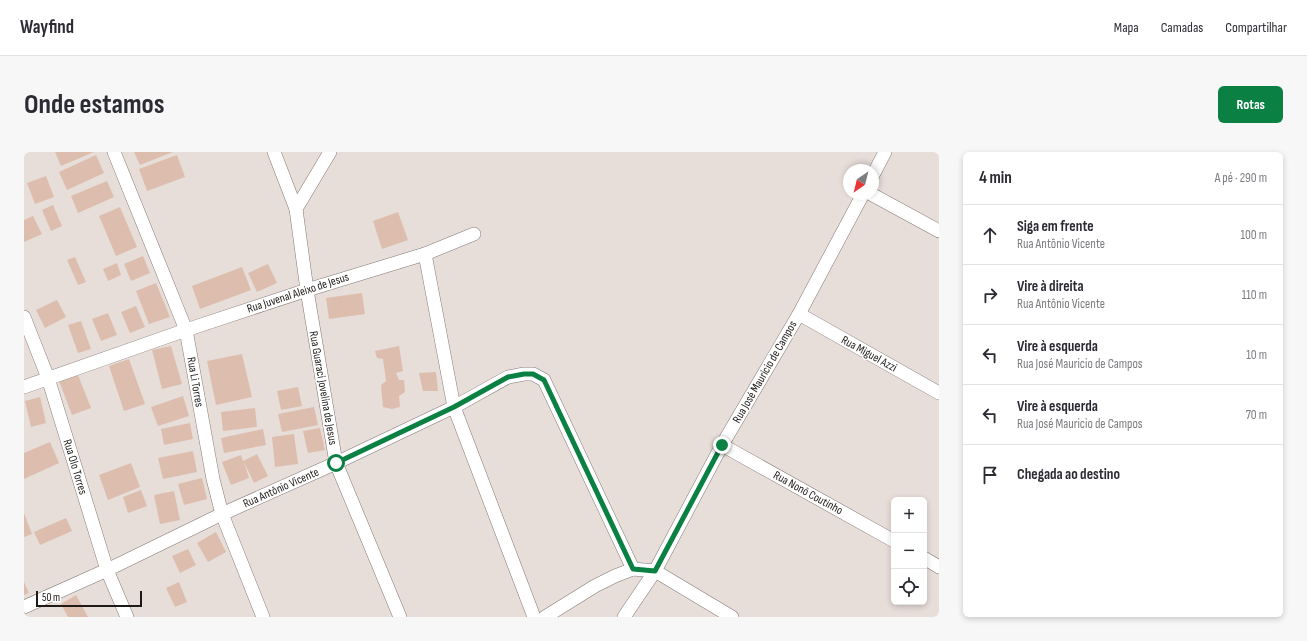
<!DOCTYPE html>
<html lang="pt">
<meta charset="utf-8">
<style>
body{margin:0;font-family:"Sofia Sans Condensed",sans-serif;background:#f7f7f7;color:#2b2b33}
.controls{position:absolute;right:12px;bottom:12px;display:grid;overflow:hidden;border-radius:6px;box-shadow:0 2px 6px #0003}
.controls button{width:36px;height:36px;display:grid;place-items:center;padding:0;border:0;border-bottom:1px solid #e1e1e2;background:#fff;color:#2b2b33;font:20px sans-serif}
.compass{position:absolute;left:819px;top:12px;width:36px;height:36px;border-radius:50%;background:#fff;box-shadow:0 2px 6px #0003;rotate:215deg}
.scale{position:absolute;left:12px;bottom:10px;width:106px;box-sizing:border-box;padding-left:4px;border:2px solid #1d1a18;border-top:0;font-size:11px;line-height:14px;white-space:nowrap;color:#1d1a18;-webkit-text-stroke:3px #fff;paint-order:stroke}
.stop{position:absolute;width:12px;height:12px;margin:-9px;border:3px solid #0b8043;border-radius:50%;background:#fff}
.stop.end{background:#0b8043;border-color:#fff;box-shadow:0 1px 4px #0008}
.list{margin:0;padding:0;list-style:none}
h2{display:flex;justify-content:space-between;align-items:center;height:52px;margin:0;padding:0 16px;font-size:17px}
h2 small{font-size:13px;font-weight:400;color:#7c7c81}
.list li{display:grid;grid-template-columns:26px 1fr auto;gap:12px;align-items:center;box-sizing:border-box;height:60px;padding:0 16px;border-top:1px solid #e1e1e2}
.list b{display:block;font-size:15px;white-space:nowrap}
.list p{margin:0;font-size:13px;white-space:nowrap;color:#7c7c81}
.list em{font-size:13px;font-style:normal;color:#7c7c81}
.icon{flex:none;width:22px;height:22px;fill:none;stroke:currentColor;stroke-width:2;stroke-linecap:round;stroke-linejoin:round}
.map{position:relative;flex:none;width:915px;height:465px;overflow:hidden;border-radius:6px}
header{display:flex;align-items:center;gap:24px;box-sizing:border-box;height:56px;padding:0 20px;background:#fff;border-bottom:1px solid #e1e1e2}
header strong{font-size:19px}
nav{display:flex;gap:22px;margin-inline-start:auto;font-size:14px}
.intro{display:flex;align-items:center;justify-content:space-between;box-sizing:border-box;height:96px;padding:0 24px}
h1{margin:0;font-size:28px}
.button{padding:10px 18px;border-radius:6px;background:#0b8043;color:#fff;font-size:14px;font-weight:700}
main{display:flex;gap:24px;padding:0 24px}
aside{flex:1;background:#fff;border-radius:6px;box-shadow:0 2px 6px #0003}
.map>svg:first-child{display:block}
.building{fill:#ddbeae}
.lines{fill:none;stroke-linecap:round;stroke-linejoin:round}
.street-casing{stroke:#847a77;stroke-width:14}
.street{stroke:#fff;stroke-width:13}
.route{stroke:#0b8043;stroke-width:5}
.labels{text-anchor:middle;dominant-baseline:central;stroke-width:3;stroke-linejoin:round;paint-order:stroke}
.street-label{font-size:12px;fill:#1d1a18;stroke:#fff}
</style>
<header>
<strong>Wayfind</strong>
<nav><a>Mapa</a><a>Camadas</a><a>Compartilhar</a></nav>
</header>
<div class="intro"><h1>Onde estamos</h1><a class="button">Rotas</a></div>
<main>
<div class="map">
<svg width="915" height="465" viewBox="0 0 915 465">
<rect width="100%" height="100%" fill="#e7ddd9"/>
<g class="building">
<polygon points="31,0 70,0 37,14"/>
<polygon points="110,0 149,0 116,13"/>
<polygon points="72,3 80,21 43,38 35,20"/>
<polygon points="153,3 161,25 123,39 115,17"/>
<polygon points="22,24 30,45 11,52 3,31"/>
<polygon points="83,29 90,45 54,61 47,44"/>
<polygon points="29,53 38,74 27,79 18,58"/>
<polygon points="96,55 113,95 92,104 75,64"/>
<polygon points="374,60 384,88 358,97 349,69"/>
<polygon points="9,64 18,82 0,90 0,68"/>
<polygon points="119,104 126,121 107,129 100,112"/>
<polygon points="51,105 62,130 54,133 43,108"/>
<polygon points="93,111 97,123 84,129 79,117"/>
<polygon points="244,112 253,131 233,140 224,121"/>
<polygon points="218,115 227,138 176,157 168,134"/>
<polygon points="132,131 146,165 125,172 112,139"/>
<polygon points="338,141 341,162 305,167 302,146"/>
<polygon points="33,148 42,165 21,176 12,158"/>
<polygon points="112,154 121,175 106,181 97,160"/>
<polygon points="84,161 93,183 77,189 68,167"/>
<polygon points="57,169 67,197 54,201 44,173"/>
<polygon points="147,194 158,232 138,237 128,198"/>
<polygon points="375,194 379,219 372,221 375,228 380,228 381,240 375,244 376,255 368,257 359,255 357,233 362,229 359,207 353,206 351,199"/>
<polygon points="218,202 228,245 192,253 183,209"/>
<polygon points="105,207 121,252 100,259 85,214"/>
<polygon points="412,220 414,239 399,239 395,221"/>
<polygon points="54,223 67,256 48,263 35,229"/>
<polygon points="274,235 278,254 257,258 253,239"/>
<polygon points="159,244 165,264 134,274 127,255"/>
<polygon points="16,245 22,271 7,275 1,249"/>
<polygon points="290,255 294,273 258,280 254,262"/>
<polygon points="231,256 233,275 199,279 197,260"/>
<polygon points="166,271 169,287 140,293 137,277"/>
<polygon points="296,276 301,298 284,301 279,279"/>
<polygon points="239,277 242,293 200,301 197,286"/>
<polygon points="270,282 274,312 251,315 248,285"/>
<polygon points="26,290 35,311 0,327 0,301"/>
<polygon points="169,299 173,320 139,327 134,306"/>
<polygon points="233,302 244,324 230,331 220,310 225,326 207,333 198,310 217,303 219,309"/>
<polygon points="107,311 116,335 84,348 75,323"/>
<polygon points="178,326 183,347 160,353 154,332"/>
<polygon points="117,338 123,354 104,361 99,345"/>
<polygon points="150,339 156,368 136,372 130,343"/>
<polygon points="0,361 8,382 0,385"/>
<polygon points="42,366 48,379 16,393 10,380"/>
<polygon points="192,380 202,400 184,410 173,391"/>
<polygon points="164,397 172,413 156,421 148,404"/>
<polygon points="0,430 5,441 0,443"/>
<polygon points="155,430 163,450 151,455 142,436"/>
<polygon points="52,443 64,465 44,465 37,452"/>
</g>
<g class="lines">
<g class="street-casing">
<g id="street">
<polyline points="90,0 162,178 189,327 198,362 239,465"/>
<polyline points="250,0 272,57 283,138 312,311 376,465"/>
<polyline points="849,23 861,0"/>
<polyline points="847,42 915,79"/>
<polyline points="272,57 306,0"/>
<polyline points="401,102 450,82"/>
<polyline points="775,162 915,241"/>
<polyline points="0,165 24,226 83,418 103,465"/>
<polyline points="0,235 162,178 283,138 401,102 430,255 510,465"/>
<polyline points="698,293 870,389"/>
<polyline points="900,406 915,415"/>
<polyline points="0,455 83,418 198,362 312,311 430,255 484,225 500,222 509,222 520,228 609,417"/>
<polyline points="521,465 571,434 591,424 609,417 631,419 708,465"/>
<polyline points="600,465 631,419 698,293 775,162 839,42"/>
</g>
</g>
<use href="#street" class="street"/>
</g>
<g class="lines">
<polyline class="route" points="312,311 430,255 484,225 500,222 509,222 520,228 609,417 631,419 698,293"/>
</g>
<g class="labels">
<g class="street-label">
<text transform="translate(274 141) rotate(-18)">Rua Juvenal Aleixo de Jesus</text>
<text transform="translate(845 202) rotate(29)">Rua Miguel Azzi</text>
<text transform="translate(741 220) rotate(-60)">Rua José Mauricio de Campos</text>
<text transform="translate(171 230) rotate(80)">Rua Li Torres</text>
<text transform="translate(299 236) rotate(80)">Rua Guaraci Jovelina de Jesus</text>
<text transform="translate(51 315) rotate(73)">Rua Olo Torres</text>
<text transform="translate(257 336) rotate(-24)">Rua Antônio Vicente</text>
<text transform="translate(784 341) rotate(29)">Rua Nonô Coutinho</text>
</g>
</g>
</svg>
<div class="controls">
<button>+</button>
<button>−</button>
<button><svg class="icon" aria-label="locate" viewBox="0 0 24 24"><circle cx="12" cy="12" r="6"/><path d="M12 2v4M12 18v4M2 12h4M18 12h4"/></svg></button>
</div>
<svg class="compass" viewBox="-18 -18 36 36"><path d="M0-13l5 13h-10z" fill="#e53935"/><path d="M0 13l5-13h-10z" fill="#7c7c81"/></svg>
<div class="scale">50 m</div>
<div class="stop" style="left:312px;top:311px"></div>
<div class="stop end" style="left:698px;top:293px"></div>
</div>
<aside>
<h2>4 min<small>A pé · 290 m</small></h2>
<ul class="list">
<li><svg class="icon" aria-label="ahead" viewBox="0 0 24 24"><path d="M12 20V5M6 11l6-6 6 6"/></svg><div><b>Siga em frente</b><p>Rua Antônio Vicente</p></div><em>100 m</em></li>
<li><svg class="icon" aria-label="right" viewBox="0 0 24 24"><path d="M7 20v-9h11M14 6l5 5-5 5"/></svg><div><b>Vire à direita</b><p>Rua Antônio Vicente</p></div><em>110 m</em></li>
<li><svg class="icon" aria-label="left" viewBox="0 0 24 24"><path d="M17 20v-9H6M10 6l-5 5 5 5"/></svg><div><b>Vire à esquerda</b><p>Rua José Mauricio de Campos</p></div><em>10 m</em></li>
<li><svg class="icon" aria-label="left" viewBox="0 0 24 24"><path d="M17 20v-9H6M10 6l-5 5 5 5"/></svg><div><b>Vire à esquerda</b><p>Rua José Mauricio de Campos</p></div><em>70 m</em></li>
<li><svg class="icon" aria-label="arrive" viewBox="0 0 24 24"><path d="M6 21V4h12l-3 4 3 4H6"/></svg><div><b>Chegada ao destino</b></div></li>
</ul>
</aside>
</main>
